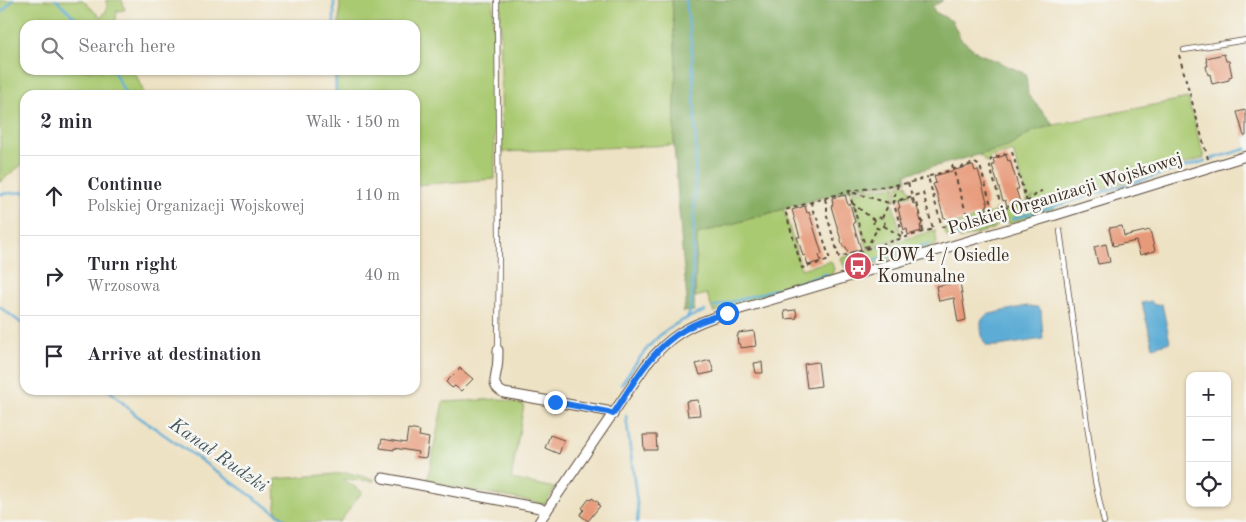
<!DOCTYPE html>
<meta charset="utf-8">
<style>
body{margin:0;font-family:"Old Standard TT",serif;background:#f2f2f3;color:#2b2b33}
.controls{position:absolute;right:15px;bottom:15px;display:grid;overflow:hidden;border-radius:10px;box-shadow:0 1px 4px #0004}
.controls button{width:45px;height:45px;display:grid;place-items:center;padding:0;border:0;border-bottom:1px solid #e1e1e2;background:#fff;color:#2b2b33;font:25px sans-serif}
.stop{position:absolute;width:15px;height:15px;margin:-11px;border:4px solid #1a73e8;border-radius:50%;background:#fff}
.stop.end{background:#1a73e8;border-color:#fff;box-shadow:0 1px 5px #0008}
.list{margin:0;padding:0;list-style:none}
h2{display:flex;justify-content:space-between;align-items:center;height:65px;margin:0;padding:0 20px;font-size:21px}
h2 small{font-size:16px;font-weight:400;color:#7c7c81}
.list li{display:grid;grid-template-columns:32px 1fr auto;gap:15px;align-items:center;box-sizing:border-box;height:80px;padding:0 20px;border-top:1px solid #e1e1e2}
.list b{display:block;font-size:19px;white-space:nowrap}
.list p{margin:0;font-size:16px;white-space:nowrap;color:#7c7c81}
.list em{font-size:16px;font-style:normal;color:#7c7c81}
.icon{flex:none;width:28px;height:28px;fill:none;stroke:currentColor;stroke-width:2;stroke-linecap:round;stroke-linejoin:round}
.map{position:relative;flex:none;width:1246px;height:522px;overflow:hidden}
.search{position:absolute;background:#fff;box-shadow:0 1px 4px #0004;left:20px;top:20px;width:400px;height:55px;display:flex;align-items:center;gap:12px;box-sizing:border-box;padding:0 18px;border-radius:15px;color:#7c7c81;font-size:19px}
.panel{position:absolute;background:#fff;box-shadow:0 1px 4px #0004;left:20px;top:90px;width:400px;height:305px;border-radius:15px}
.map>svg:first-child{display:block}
.green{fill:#aaca72;stroke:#727a48}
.forest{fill:#87ae64;stroke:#616c41}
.water{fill:#5bacd5;stroke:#4b6b7a}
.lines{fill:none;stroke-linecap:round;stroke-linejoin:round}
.stream{stroke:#5bacd5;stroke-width:2.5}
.building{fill:#e79a79}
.service-casing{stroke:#564637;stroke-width:6}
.minor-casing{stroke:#564637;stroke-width:11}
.path{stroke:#564637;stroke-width:2;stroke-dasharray:4 4;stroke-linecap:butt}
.service{stroke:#fff;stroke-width:4.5}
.minor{stroke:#fff;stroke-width:9}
.route{stroke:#1a73e8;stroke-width:6}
.labels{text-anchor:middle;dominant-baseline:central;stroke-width:5;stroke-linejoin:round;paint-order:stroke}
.street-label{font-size:18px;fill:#3b2a1e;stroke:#f6f6f2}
.poi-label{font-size:18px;fill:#3b2a1e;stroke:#f6f6f2;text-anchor:start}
.water-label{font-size:19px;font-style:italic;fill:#46585e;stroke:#f6f6f2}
</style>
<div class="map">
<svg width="1246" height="522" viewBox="0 0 1246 522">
<rect width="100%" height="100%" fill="#f6f6f2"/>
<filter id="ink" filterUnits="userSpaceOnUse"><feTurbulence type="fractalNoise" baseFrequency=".02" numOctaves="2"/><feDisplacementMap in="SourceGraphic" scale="10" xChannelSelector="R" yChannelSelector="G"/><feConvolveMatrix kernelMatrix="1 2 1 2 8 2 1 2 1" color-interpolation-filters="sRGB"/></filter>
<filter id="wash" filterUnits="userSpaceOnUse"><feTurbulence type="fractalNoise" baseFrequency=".0096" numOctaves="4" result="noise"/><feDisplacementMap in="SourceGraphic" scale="20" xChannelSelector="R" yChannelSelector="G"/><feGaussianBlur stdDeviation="1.12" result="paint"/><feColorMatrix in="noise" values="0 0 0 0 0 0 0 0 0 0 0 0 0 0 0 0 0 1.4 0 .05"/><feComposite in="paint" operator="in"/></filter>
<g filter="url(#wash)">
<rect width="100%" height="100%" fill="#eee2c4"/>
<g class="green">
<polygon points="0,0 83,0 101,18 107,9 106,0 122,0 125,10 117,11 115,25 25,25 25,70 134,70 145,95 25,95 25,162 0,182"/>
<polygon points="340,0 493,0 495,179 415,185 415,95 335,95 337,70 415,70 415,25 339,25"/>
<polygon points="500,0 672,0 676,63 674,145 502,152"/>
<polygon points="1188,98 1204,158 1053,204 1054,210 1008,224 1003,210 1027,203 1035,196 1027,201 1013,151 991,157 987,163 983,158 979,155 1008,147 1033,131 1054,125"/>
<polygon points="907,184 911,195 894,200 899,185"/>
<polygon points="896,186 892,201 902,237 867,248 851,192"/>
<polygon points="784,209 801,269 831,261 834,269 832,274 827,278 714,312 712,309 707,294 695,297 697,234"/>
<polygon points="995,212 998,224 995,228 960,239 959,236 949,239 946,235 944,228 951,225 952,233 954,234 952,225"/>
<path d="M935,230L937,243L935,246L875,264L874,261L850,269C843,269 843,263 841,258Z"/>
<polygon points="500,399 524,405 511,479 555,488 545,504 427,482 443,402"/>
<polygon points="348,473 374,479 374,481 343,479 362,492 340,522 290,522 276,511 275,479"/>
</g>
<polygon class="forest" points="672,0 943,0 939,3 932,6 935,12 952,21 960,38 978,53 1026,74 1028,95 1054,125 1033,131 1008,147 906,174 907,181 849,190 697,234 694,311 682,312 687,299 682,249 674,145 676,63"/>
<g class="water">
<polygon points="1151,301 1154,305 1162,304 1170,342 1153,347 1142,303"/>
<path d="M1026,306L1037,307L1041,310L1043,339L999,346H987C981,339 981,330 981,321L986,315Z"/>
</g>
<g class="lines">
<g class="stream">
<polyline points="56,0 83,25"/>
<polyline points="334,0 334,25"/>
<polyline points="686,0 692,53 696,139 692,298 690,312 687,318"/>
<polyline points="0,14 13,0"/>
<polyline points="113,70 126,95"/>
<polyline points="335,70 336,95"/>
<polyline points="1211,159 1246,149"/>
<polyline points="0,194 25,192"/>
<polyline points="1012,219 1205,161"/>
<polyline points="955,236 992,225"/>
<polyline points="852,267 929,244"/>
<polyline points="0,307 25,326"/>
<polyline points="714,307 827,274"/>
<path d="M621,385C632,369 642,352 657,338C670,325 688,317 705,311"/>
<polyline points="109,390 136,415 289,522"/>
<polyline points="626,416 638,511 637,522"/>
</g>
</g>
<g id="blocks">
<g class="building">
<polygon points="1224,54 1226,61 1229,61 1232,76 1229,77 1229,80 1212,84 1210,74 1208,75 1206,66 1208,66 1206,58"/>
<polygon points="1246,110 1246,136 1244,136 1237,112"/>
<polygon points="1006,155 1008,161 1010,160 1019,189 1016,189 1020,203 1007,206 1005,200 1003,201 992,165 995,165 993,159"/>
<polygon points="973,165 975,171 978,170 988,205 986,206 987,212 948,224 946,218 944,218 936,191 933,184 936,183 934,176"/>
<polygon points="845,195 848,205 850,204 855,222 853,223 861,249 848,253 846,247 843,247 831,206 833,205 832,198"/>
<polygon points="911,198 913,204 916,203 922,225 920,225 921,231 908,235 907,229 904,230 900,216 898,208 900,208 898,201"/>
<polygon points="805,206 807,213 809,212 822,254 819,255 821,261 808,265 805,255 803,256 800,246 797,237 800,237 792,210"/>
<polygon points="1122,226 1124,236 1150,230 1155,251 1140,255 1136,241 1113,246 1109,228"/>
<polygon points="1106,244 1110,262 1098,264 1094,247"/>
<polygon points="960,282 966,320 958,322 954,298 939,301 936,286"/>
<polygon points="796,310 797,318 785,319 784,311"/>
<polygon points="754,331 756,346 740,348 740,344 738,344 737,336 738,336 738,333"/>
<polygon points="710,360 714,372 700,375 696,364"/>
<polygon points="762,362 763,373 756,373 754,363"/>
<polygon points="818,362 821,386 807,388 804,364"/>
<polygon points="460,368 473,379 461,391 455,386 452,388 446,382"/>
<polygon points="698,400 700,415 688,416 686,401"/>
<polygon points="408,429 420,431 419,436 429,438 426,458 417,457 418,452 394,448 394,450 380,448 382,439 406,443"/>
<polygon points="550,435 564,440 559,454 545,448"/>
<polygon points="643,435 656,435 657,450 644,450"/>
<polygon points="592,498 599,503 598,505 600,506 588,521 580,515 584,510 582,508 589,499 591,500"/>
</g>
</g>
</g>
<g filter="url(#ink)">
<use href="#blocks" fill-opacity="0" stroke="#564637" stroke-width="1"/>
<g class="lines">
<g class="service-casing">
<g id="service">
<polyline points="497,0 499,242 498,350"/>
<polyline points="1184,50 1246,40"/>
<polyline points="1060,231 1095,481 1104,522"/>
</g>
</g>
<g class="minor-casing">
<g id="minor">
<path d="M498,350C498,356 498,362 497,368C495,380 491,386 504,393L607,411L613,415"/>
<polyline points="383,478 540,508 546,512"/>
<path d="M539,522L646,365C670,335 690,324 727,313L1056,215L1246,156"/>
</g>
</g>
<g class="path">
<polyline points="1179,55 1208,159"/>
<polygon points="1012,152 1027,202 1002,209 989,163 992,158"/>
<polygon points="975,163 980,166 993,212 942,227 928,177 930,176"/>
<polyline points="952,165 968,219"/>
<polyline points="908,183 914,202 917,203 923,224 922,226 923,231"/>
<polyline points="898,185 893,201 904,238"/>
<polyline points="849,192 866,249"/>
<polyline points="825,199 827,207 827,216 839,257 933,229 923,193 889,203 851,192"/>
<polyline points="811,202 813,211 817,218 830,260 802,268 785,210 849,191 908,183 928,177"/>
<polyline points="1027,202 1039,192 1042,191"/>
<polyline points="852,203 874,220"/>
<circle cx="879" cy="223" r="5.5"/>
<polyline points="882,218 889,203"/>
<polyline points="884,226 904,238"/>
<polyline points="866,249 877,229"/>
</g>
<use href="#service" class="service"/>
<use href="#minor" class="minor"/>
</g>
</g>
<g class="lines" filter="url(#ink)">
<path class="route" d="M555,402L608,412L613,414C633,384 651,349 684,330C697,322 712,317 727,313"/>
</g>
<defs>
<g id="bus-disc" transform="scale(1.4375)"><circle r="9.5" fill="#d1495b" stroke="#f6f6f2"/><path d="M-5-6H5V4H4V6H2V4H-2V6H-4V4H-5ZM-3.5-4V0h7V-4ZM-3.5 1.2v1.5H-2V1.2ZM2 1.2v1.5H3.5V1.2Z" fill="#fff"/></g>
</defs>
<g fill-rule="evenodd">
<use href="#bus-disc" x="858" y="266"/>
</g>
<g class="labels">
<g class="street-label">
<text transform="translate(1065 194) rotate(-17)">Polskiej Organizacji Wojskowej</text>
</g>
<g class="poi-label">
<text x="877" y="256">POW 4 / Osiedle<tspan x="877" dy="21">Komunalne</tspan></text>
</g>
<g class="water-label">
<text transform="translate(218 456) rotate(35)">Kanał Rudzki</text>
</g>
</g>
</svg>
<div class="controls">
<button>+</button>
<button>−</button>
<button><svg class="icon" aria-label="locate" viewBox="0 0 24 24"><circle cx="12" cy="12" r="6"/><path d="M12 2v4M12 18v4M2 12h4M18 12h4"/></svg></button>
</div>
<div class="stop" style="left:727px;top:313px"></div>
<div class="stop end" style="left:555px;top:402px"></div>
<div class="search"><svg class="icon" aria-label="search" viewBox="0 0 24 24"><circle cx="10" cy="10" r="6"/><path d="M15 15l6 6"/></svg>Search here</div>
<section class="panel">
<h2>2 min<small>Walk · 150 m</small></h2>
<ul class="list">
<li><svg class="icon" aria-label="ahead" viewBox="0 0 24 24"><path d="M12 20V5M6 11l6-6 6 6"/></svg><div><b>Continue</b><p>Polskiej Organizacji Wojskowej</p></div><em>110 m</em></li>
<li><svg class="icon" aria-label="right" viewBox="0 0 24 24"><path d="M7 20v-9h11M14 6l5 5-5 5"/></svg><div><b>Turn right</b><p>Wrzosowa</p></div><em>40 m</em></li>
<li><svg class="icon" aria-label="arrive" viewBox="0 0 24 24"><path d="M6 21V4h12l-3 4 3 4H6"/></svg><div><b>Arrive at destination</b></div></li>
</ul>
</section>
</div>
